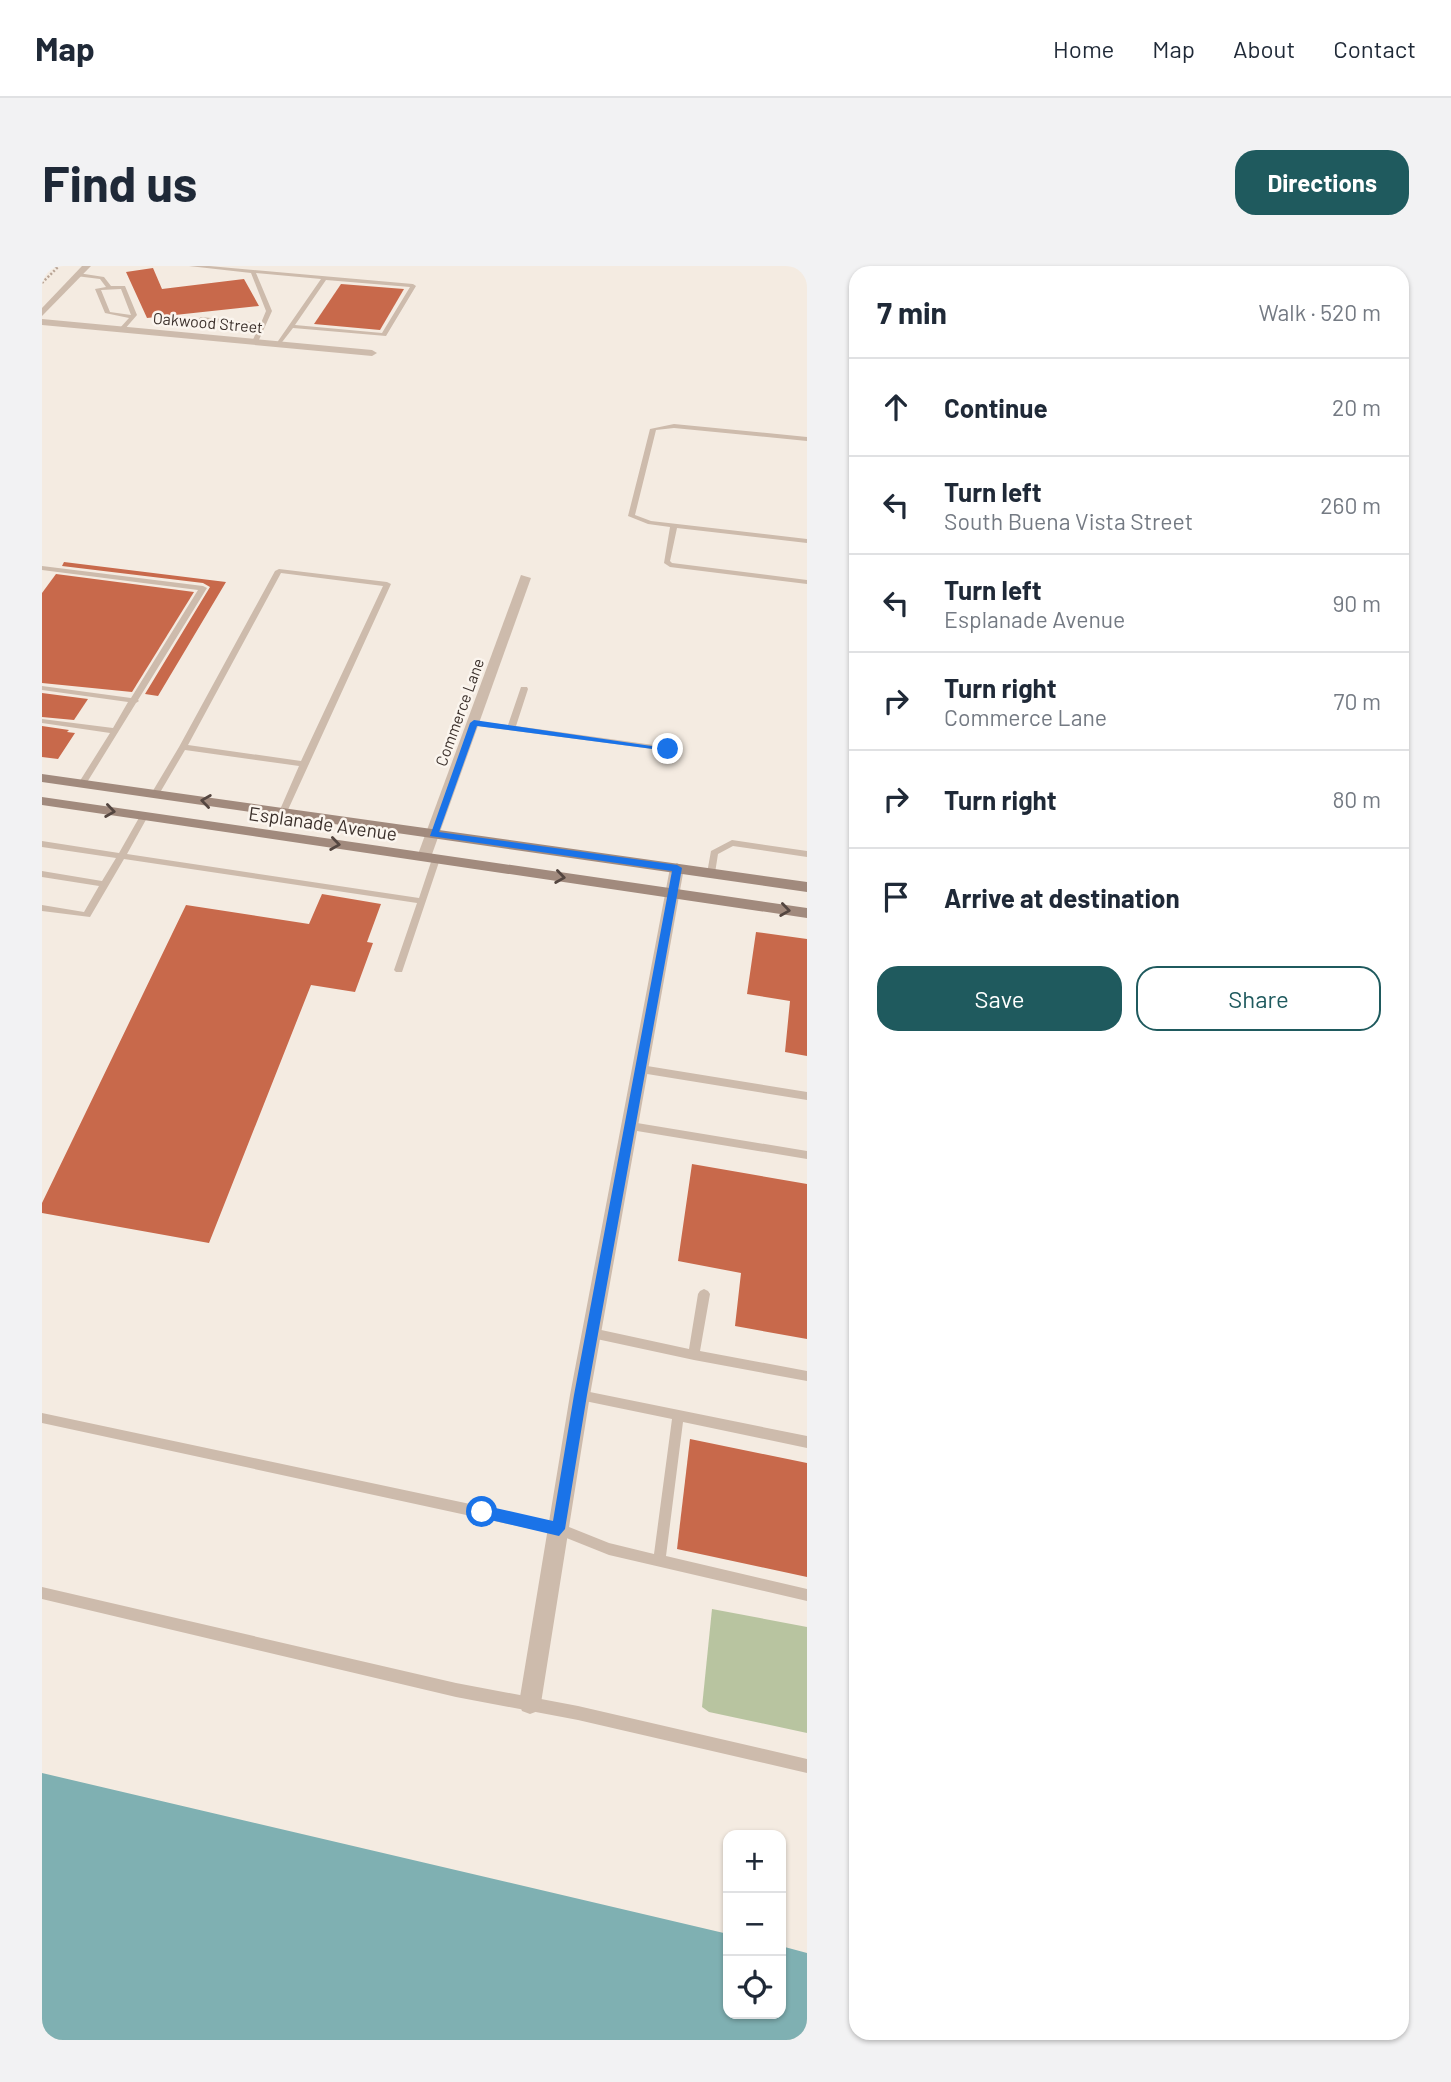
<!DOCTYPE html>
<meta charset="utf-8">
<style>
body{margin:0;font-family:Barlow,sans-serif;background:#f2f2f3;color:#1f2937}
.controls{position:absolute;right:21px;bottom:21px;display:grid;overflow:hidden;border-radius:14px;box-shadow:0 2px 5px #0004}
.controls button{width:63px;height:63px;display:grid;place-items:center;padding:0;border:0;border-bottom:2px solid #e0e1e3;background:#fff;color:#1f2937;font:35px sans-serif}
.stop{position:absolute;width:21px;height:21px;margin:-16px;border:5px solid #1a73e8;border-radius:50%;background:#fff}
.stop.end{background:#1a73e8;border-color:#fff;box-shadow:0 2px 7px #0008}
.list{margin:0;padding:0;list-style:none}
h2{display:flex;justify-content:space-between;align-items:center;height:91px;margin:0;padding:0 28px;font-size:30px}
h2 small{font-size:23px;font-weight:400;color:#747a83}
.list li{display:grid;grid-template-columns:46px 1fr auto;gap:21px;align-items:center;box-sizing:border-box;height:98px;padding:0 28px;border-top:2px solid #e0e1e3}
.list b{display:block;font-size:26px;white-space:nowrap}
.list p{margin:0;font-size:23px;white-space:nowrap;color:#747a83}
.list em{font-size:23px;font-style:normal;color:#747a83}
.actions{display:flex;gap:14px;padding:21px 28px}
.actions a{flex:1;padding:16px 0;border:2px solid #1f5a5e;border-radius:21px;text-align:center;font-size:24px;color:#1f5a5e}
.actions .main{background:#1f5a5e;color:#fff}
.icon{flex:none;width:38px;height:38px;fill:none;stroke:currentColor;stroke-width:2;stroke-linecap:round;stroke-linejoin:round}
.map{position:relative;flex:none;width:765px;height:1774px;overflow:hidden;border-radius:21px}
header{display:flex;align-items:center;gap:42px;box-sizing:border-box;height:98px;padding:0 35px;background:#fff;border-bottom:2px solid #e0e1e3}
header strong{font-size:33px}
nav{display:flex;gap:38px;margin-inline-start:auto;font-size:24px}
.intro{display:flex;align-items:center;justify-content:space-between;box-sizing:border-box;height:168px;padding:0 42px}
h1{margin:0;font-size:49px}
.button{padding:18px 32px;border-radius:21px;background:#1f5a5e;color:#fff;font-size:24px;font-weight:700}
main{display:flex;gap:42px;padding:0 42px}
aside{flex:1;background:#fff;border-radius:21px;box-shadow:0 2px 5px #0004}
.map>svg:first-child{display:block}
.green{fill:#b8c4a0}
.water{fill:#7fb0b2}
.building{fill:#c8694b}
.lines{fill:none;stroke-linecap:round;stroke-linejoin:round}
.path{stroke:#b9a596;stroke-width:2.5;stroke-dasharray:2 2;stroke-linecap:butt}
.lane{fill:#cdbbac;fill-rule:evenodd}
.street{fill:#cdbbac;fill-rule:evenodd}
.secondary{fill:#a18a7d;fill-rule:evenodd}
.oneway{stroke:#544640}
.route{fill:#1a73e8}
.labels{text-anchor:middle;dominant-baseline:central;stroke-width:5;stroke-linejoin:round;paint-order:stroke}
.far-street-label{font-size:16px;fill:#3b302b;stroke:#fbf5ee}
.street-label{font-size:19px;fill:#3b302b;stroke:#fbf5ee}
</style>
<header>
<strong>Map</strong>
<nav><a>Home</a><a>Map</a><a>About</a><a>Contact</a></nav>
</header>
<div class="intro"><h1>Find us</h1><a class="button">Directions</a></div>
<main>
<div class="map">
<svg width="765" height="1774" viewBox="0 0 765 1774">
<rect width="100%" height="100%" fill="#f4ebe1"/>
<polygon class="green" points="670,1343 765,1361 765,1467 667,1446 660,1441"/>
<polygon class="water" points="0,1507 686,1668 686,1748 739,1748 739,1680 765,1687 765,1774 0,1774"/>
<g class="building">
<polygon points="111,2 120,23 202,13 217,40 105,52 84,6"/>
<polygon points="299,18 362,23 338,64 272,58"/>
<polygon points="22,296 184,316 116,430 103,428 168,321 161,317 20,300"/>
<polygon points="14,308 152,326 90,426 0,417 0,327"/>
<polygon points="0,427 46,433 32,454 0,451"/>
<polygon points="0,460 27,464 25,466 33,467 16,493 0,491"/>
<polygon points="280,628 339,638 325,676 331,677 313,726 269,719 167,977 0,947 0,937 144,639 267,658"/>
<polygon points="714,666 765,673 765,790 743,786 748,735 705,728"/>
<polygon points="650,898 765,918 765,1073 693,1060 699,1007 636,995"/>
<polygon points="648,1173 765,1197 765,1311 635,1283"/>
</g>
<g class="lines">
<polyline class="path" points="0,17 16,1 2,0"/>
<g class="lane">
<path d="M147,0H167L371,18L374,20L344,70L251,62L237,80L234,78L279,13L214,7L230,45L216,76L213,78L210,76L217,60L159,55L156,53L159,51L219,57L224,45L209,7ZM284,14L368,21L340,67L253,59Z"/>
<path d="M36,7L62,11L69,20H83L95,49L82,64L77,63L87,52L63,47L53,23L64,21L58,13L34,10ZM79,23L89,49L68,46L59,24Z"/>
<polygon points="632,158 765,171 765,175 632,162 614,164 593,249 609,255 765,273 765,277 635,262 628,295 630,297 765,314 765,318 628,301 622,297 628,261 606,258 586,250 608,163"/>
<polygon points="0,300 161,320 165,322 96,434 97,435 94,437 44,518 40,521 36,518 68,467 0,457 0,453 71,462 86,436 0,424 0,420 89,432 156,324 0,304"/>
<path d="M237,303L345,316L349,318L245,546L241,549L237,546L257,500L143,484L116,530H110L109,528L137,481L233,305ZM239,307L341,320L259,495L146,479Z"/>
<polygon points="479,421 485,421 486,423 474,460 626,481 630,483 626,485 429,459 429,455 432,455 466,459"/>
<polygon points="102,547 106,550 85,588 377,632 390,593 394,590 397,591 398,593 360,706 354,706 352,704 375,637 82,593 48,651 0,645 0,639 42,646 57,620 0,611 0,605 60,615 74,592 0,581 0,575 77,587 98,550"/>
<polygon points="690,574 765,585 765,591 691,580 676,588 673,607 669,610 666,609 665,607 669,585"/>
<polygon points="599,799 765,826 765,834 599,807 594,803"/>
<polygon points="589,856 765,885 765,893 589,864 584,860"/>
<polygon points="662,1023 666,1025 668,1028 658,1085 765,1105 765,1115 652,1094 550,1072 546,1071 544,1067 546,1063 550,1062 647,1083 656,1028 658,1025"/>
<polygon points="538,1124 765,1170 765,1182 641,1156 624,1290 765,1323 765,1335 567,1289 517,1269 0,1157 0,1147 517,1257 567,1277 612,1288 630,1153 538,1134 534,1133 532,1129 534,1125"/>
<polygon points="0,1321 414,1417 536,1440 765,1493 765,1507 536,1454 414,1431 0,1333"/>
</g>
<g class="street">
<polygon points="40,0 49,0 0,50 0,42"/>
<polygon points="0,53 330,84 335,87 330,90 0,59"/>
<polygon points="479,309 489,312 389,591 387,594 377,594 375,591"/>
<polygon points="635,597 642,602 548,1129 499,1437 496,1445 488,1448 480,1445 477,1437 528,1129 628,602"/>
</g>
<g class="secondary">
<polygon points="0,508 765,616 765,626 0,516"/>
<polygon points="0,531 765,642 765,652 0,539"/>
</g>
</g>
<defs><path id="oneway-chevron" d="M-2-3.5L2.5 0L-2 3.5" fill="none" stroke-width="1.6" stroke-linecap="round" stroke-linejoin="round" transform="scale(1.75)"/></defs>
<g class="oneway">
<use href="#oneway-chevron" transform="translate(164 535) rotate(-172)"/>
<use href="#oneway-chevron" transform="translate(68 545) rotate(8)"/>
<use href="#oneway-chevron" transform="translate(293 578) rotate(8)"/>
<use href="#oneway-chevron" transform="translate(518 611) rotate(8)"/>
<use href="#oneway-chevron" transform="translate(743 644) rotate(8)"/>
</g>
<polygon class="route" points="432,454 630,483 626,485 435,460 397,566 635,599 640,602 545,1129 523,1263 517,1270 440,1252 433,1246 440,1239 511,1255 532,1129 630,605 388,570 428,457"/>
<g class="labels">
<g class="far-street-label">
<text transform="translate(166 56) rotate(5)">Oakwood Street</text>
<text transform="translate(417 446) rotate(-70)">Commerce Lane</text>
</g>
<g class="street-label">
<text transform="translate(281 557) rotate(8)">Esplanade Avenue</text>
</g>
</g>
</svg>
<div class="controls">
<button>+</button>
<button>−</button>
<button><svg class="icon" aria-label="locate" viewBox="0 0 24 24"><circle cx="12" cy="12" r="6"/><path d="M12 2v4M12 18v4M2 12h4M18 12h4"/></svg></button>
</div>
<div class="stop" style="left:440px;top:1246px"></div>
<div class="stop end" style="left:626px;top:483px"></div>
</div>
<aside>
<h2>7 min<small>Walk · 520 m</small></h2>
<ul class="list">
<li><svg class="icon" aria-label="ahead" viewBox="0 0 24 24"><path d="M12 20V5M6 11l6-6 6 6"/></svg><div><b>Continue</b></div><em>20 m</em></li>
<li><svg class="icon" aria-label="left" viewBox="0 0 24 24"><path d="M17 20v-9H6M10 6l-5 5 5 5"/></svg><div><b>Turn left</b><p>South Buena Vista Street</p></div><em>260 m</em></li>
<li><svg class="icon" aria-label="left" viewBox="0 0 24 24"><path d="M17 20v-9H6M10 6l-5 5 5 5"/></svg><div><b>Turn left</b><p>Esplanade Avenue</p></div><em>90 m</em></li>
<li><svg class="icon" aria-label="right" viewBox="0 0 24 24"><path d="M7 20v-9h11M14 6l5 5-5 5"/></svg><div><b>Turn right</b><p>Commerce Lane</p></div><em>70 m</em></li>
<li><svg class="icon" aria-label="right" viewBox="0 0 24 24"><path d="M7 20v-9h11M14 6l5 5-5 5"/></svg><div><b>Turn right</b></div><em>80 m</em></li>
<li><svg class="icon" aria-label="arrive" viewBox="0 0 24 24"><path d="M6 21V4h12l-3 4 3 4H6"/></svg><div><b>Arrive at destination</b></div></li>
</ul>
<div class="actions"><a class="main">Save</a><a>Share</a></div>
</aside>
</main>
